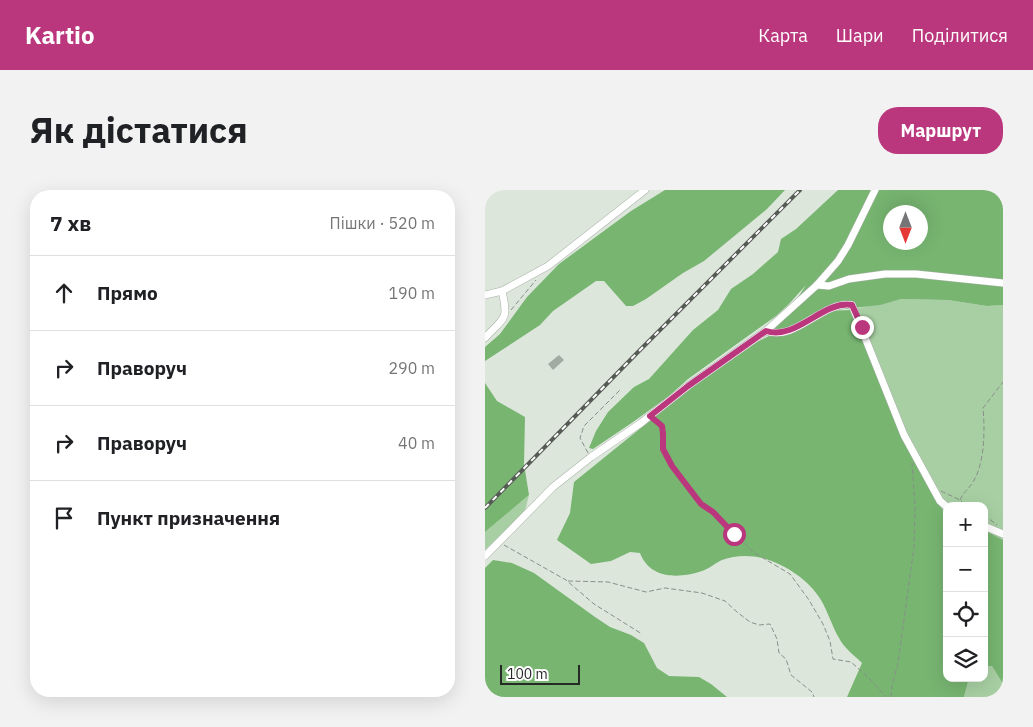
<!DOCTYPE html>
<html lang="uk">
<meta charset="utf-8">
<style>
body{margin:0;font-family:"IBM Plex Sans",sans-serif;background:#f2f2f2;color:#202124}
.controls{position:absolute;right:15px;bottom:15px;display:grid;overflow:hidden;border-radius:10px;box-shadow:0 5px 20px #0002}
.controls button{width:45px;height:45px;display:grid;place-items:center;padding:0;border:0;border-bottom:1px solid #e0e0e0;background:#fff;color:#202124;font:25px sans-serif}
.compass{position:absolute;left:398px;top:15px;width:45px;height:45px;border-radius:50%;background:#fff;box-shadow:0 5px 20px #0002;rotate:180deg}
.scale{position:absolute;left:15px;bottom:12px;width:80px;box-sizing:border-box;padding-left:5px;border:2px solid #262a26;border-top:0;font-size:14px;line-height:18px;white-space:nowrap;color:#262a26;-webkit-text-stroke:4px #fff;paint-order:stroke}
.stop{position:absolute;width:15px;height:15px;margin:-11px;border:4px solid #bb377d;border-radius:50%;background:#fff}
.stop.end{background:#bb377d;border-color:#fff;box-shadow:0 1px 5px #0008}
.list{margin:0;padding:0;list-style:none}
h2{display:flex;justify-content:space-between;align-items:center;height:65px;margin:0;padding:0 20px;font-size:21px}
h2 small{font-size:16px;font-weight:400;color:#757577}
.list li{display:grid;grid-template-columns:32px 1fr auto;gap:15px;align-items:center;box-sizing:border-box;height:75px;padding:0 20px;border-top:1px solid #e0e0e0}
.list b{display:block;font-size:19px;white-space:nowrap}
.list em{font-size:16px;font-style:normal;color:#757577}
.icon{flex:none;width:28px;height:28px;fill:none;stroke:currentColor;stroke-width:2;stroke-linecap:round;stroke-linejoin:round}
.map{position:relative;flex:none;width:518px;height:507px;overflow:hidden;border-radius:20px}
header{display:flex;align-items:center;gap:30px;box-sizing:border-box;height:70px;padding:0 25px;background:#bb377d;color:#fff}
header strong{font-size:24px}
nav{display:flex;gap:28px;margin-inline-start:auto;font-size:18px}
.intro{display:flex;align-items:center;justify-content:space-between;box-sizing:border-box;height:120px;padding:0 30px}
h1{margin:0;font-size:35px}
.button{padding:12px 22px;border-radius:20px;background:#bb377d;color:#fff;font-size:18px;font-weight:700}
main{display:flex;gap:30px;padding:0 30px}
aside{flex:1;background:#fff;border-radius:20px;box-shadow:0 5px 20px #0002}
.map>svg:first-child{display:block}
.green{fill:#a8cfa3}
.forest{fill:#77b571;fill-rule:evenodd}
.building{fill:#a2aba1}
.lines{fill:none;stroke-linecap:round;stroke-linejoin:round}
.minor-casing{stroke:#a9b2a8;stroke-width:8}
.path{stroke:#889088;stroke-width:1;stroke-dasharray:5 2.5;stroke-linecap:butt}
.minor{stroke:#fff;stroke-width:7}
.rail-casing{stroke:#565b55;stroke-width:4}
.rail{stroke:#fff;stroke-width:2;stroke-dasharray:5.5;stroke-linecap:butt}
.route{stroke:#bb377d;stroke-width:6}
</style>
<header>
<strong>Kartio</strong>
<nav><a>Карта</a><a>Шари</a><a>Поділитися</a></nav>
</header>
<div class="intro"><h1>Як дістатися</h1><a class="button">Маршрут</a></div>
<main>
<aside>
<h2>7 хв<small>Пішки · 520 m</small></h2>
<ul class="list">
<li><svg class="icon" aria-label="ahead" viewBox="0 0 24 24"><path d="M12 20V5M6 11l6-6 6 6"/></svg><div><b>Прямо</b></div><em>190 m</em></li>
<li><svg class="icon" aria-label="right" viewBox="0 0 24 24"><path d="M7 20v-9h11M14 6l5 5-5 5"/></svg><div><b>Праворуч</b></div><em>290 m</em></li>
<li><svg class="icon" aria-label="right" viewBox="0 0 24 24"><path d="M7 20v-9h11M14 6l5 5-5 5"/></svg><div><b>Праворуч</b></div><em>40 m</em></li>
<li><svg class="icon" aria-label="arrive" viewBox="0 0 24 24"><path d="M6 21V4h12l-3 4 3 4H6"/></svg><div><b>Пункт призначення</b></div></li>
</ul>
</aside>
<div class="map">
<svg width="518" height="507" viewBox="0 0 518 507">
<rect width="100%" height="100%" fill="#dce6db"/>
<g class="green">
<polygon points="416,109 463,110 502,116 518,115 518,350 499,340 499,316 462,316 462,321 457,319 423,259 365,120"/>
<polygon points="44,305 40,321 0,360 0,342"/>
<polygon points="499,476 507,476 518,494 518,507 479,507 484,488 499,488"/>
</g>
<g class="forest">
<polygon points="180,0 300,0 282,19 219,71 198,83 161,109 148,116 141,116 119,91 111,91 68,121 55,135 0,171 0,157 15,144 42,107 74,74 146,21"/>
<path d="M353,0H518V115L502,116L463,110L416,109L395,115L341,121L365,120L423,259L457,319L462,321V488H484L479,507H362L377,473C370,466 359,458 354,448C347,436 343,422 336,410C324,390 301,375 278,368C265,365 250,365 237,370C230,373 224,379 217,381C193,389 165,389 155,363L145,362L126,371L106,374L72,350L85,323L89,292L204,199L272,152L290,143L281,141L304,121L321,95L303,115L291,126L203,189L184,206L148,232L108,259L104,258L111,241L123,222L149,197L164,189L208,140L233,120L246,99L268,84L293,62L296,49L311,39ZM406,22H436V52H406Z"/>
<polygon points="0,193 12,211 40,227 39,274 44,305 0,342"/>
<polygon points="499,340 518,350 518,494 507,476 499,476"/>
<polygon points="8,370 27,373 49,383 110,427 125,437 146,445 159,453 172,478 184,486 214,487 226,494 242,507 0,507 0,378"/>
</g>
<polygon class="building" points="74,165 79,170 68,180 63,174"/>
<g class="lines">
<g class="minor-casing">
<g id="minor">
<polyline points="332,95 344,96 364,89 400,84 431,84 518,93"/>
<polyline points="0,105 17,101 63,76 160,0"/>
<path d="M281,141C311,152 338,110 367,115L419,245L455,311L462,317"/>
<path d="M0,148C19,127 24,131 17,101"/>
<polyline points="499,336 518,344"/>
<polyline points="0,366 68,297 106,267 156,233 203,196 281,141 332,95 353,71 363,55 390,0"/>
</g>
</g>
<g class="path">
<polyline points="26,120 51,90"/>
<polyline points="170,230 177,236 178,244 178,259 187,275 216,314 228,322 268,362 305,384 324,410 338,434 345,451 348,469 366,472 385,489 401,507"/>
<polyline points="103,263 95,248 99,236 136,199"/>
<polyline points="456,301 475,310 481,316"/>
<path d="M475,310C479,301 484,299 488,292C500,273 500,239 498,218L518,192"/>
<polyline points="499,325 512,335"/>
<polyline points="19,355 81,390 109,414 157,444"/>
<polyline points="83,391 123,392 161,402 180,398 217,403 240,411 252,422 265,432 274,435 285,434 292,449 294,463 301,469 306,485 327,502 329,507"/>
<polyline points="406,507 407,495 413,473 429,357 430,316 427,273"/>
</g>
<use href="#minor" class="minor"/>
<g class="rail-casing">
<polyline id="rail" points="0,318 154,161 315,0"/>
</g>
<use href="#rail" class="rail"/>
</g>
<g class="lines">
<path class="route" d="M249,344L228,322L216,314L187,276L178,259V244L177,236L165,226L203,196L281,141C311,151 338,110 367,115L377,137"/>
</g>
</svg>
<div class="controls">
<button>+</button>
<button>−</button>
<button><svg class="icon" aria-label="locate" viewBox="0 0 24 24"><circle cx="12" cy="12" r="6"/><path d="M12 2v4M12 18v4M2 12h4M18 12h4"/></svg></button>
<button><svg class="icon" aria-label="layers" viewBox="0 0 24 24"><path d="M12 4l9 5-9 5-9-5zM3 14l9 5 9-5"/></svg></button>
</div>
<svg class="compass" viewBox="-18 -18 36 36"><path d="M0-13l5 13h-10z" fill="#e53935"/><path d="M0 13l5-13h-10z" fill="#757577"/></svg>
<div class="scale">100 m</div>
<div class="stop" style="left:249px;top:344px"></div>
<div class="stop end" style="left:377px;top:137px"></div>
</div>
</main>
